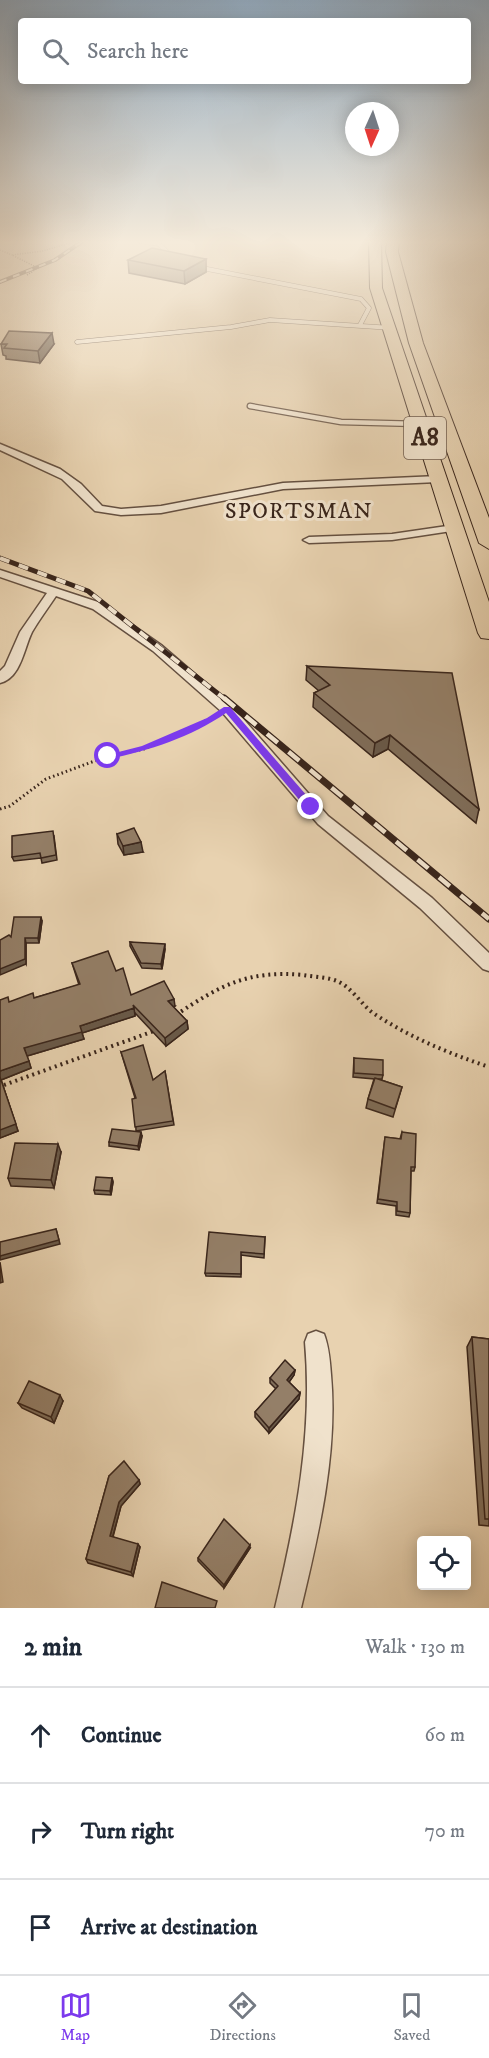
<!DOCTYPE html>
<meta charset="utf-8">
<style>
body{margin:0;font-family:"IM FELL DW Pica",serif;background:#f6f6f7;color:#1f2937}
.controls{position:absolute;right:18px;bottom:18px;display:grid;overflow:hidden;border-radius:6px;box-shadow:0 3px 15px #0003}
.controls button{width:54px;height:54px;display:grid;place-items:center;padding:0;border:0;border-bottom:2px solid #e0e1e3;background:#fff;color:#1f2937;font:30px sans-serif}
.compass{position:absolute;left:345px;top:102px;width:54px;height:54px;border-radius:50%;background:#fff;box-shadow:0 3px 15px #0003;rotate:183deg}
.stop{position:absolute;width:18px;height:18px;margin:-14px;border:4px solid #7c3aed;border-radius:50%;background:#fff}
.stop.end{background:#7c3aed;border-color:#fff;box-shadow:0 2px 6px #0008}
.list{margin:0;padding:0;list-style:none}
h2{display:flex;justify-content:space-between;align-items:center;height:78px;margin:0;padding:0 24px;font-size:26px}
h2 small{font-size:20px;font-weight:400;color:#747a83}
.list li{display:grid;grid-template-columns:39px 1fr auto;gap:18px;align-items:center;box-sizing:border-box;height:96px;padding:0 24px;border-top:2px solid #e0e1e3}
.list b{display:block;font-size:22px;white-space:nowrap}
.list em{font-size:20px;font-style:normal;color:#747a83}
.icon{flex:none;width:33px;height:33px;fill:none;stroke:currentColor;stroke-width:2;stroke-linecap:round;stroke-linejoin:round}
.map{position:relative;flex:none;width:489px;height:1608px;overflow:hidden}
.search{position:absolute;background:#fff;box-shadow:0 3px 15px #0003;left:18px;right:18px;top:18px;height:66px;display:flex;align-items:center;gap:15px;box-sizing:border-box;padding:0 21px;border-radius:6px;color:#747a83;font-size:22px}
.sheet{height:366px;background:#fff}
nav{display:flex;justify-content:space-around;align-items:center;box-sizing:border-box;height:84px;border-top:2px solid #e0e1e3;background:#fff;font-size:16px;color:#747a83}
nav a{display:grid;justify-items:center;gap:3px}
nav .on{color:#7c3aed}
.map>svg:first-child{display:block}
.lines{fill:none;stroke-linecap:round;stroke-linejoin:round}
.service-far1-casing{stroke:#655040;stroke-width:5}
.service-casing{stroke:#655040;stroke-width:7}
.minor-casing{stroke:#655040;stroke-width:3}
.trunk-casing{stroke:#39251b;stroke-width:2}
.path-far2{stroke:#39251b;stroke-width:1.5;stroke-dasharray:1 1.5;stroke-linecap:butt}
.path-far1{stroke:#39251b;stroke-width:3;stroke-dasharray:1.5 3;stroke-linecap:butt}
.path{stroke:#39251b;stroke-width:4;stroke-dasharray:2 4;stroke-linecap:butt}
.service-far1{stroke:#f0e2cc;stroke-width:4}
.service{stroke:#f0e2cc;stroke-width:4.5}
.minor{fill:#f0e2cc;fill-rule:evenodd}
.trunk{fill:#e8d2b0;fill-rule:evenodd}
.rail-far2-casing{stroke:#39251b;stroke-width:4}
.rail-far1-casing{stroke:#39251b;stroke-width:5}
.rail-casing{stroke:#39251b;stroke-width:7}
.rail-far2{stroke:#f0e2cc;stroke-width:2;stroke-dasharray:7;stroke-linecap:butt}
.rail-far1{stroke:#f0e2cc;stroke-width:4;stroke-dasharray:10;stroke-linecap:butt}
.rail{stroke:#f0e2cc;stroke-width:4.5;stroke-dasharray:14;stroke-linecap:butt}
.wall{fill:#7f6d59;stroke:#39251b;stroke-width:1.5}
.shaded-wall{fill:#685949;stroke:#39251b;stroke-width:1.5}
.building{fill:#947f68;stroke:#39251b;stroke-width:1.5}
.route{fill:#7c3aed}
.labels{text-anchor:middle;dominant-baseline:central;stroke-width:6;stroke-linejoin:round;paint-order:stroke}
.far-neighbourhood-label{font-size:22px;letter-spacing:1.5px;fill:#39251b;stroke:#f0e2cc}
.shield{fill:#f0e2cc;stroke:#705e50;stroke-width:1.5}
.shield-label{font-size:24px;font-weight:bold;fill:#39251b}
</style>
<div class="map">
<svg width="489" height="1608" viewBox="0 0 489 1608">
<rect width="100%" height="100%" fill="#e8d2b0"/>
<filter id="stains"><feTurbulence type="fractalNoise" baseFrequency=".00333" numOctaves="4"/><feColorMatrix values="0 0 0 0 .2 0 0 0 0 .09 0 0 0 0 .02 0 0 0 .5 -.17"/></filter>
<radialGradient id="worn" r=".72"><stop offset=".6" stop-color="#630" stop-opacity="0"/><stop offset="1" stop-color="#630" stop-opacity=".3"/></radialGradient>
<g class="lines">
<g class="service-far1-casing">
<g id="service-far1">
<polyline points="140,241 159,244 174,259"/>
<polyline points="197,267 361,299 369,308 360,325"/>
<polyline points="77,342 231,327 270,320 392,328"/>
</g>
</g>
<g class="service-casing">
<polyline id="service" points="250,406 341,422 420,424"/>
</g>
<g class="minor-casing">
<g id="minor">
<polygon points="0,444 60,469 81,484 102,506 121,509 161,506 283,483 438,476 443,479 438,482 283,489 161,513 121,515 95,511 62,479 0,450"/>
<polygon points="454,525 459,528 458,530 392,540 309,543 303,540 309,537 392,534"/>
<path d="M0,570L101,603L161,645L232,706L328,816L432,898L489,953V971L483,969L420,908L318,824L222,712L153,651L93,609L56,596C48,608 39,620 32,632C24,648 21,678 0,683V671L5,666L20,632L47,593L0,577Z"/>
<path d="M316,1331L324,1334C329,1347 330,1361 331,1375C338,1452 319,1533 301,1608H275C296,1520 313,1433 305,1342L308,1334Z"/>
</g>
</g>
<g class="trunk-casing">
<g id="trunk">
<polygon points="369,241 381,241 382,288 489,602 489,639 481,638 478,633 370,288"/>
<polygon points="387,241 399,241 398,252 423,343 489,518 489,549 479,543 409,343 386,252"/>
</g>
</g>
<g class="path-far2">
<polyline points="0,250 12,255"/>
<polyline points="27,275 38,268 12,255 43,251 76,241"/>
</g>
<polyline class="path-far1" points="0,809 10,806 46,779 108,756 144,749 216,716"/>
<g class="path">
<path d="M176,1015C220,985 249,970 303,975C315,977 329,977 339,982C353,989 361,1004 373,1013C409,1037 448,1053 489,1067"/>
<polyline points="4,1085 154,1031"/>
</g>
<use href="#service-far1" class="service-far1"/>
<use href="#service" class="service"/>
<use href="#minor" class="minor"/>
<use href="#trunk" class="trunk"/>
<g class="rail-far2-casing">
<polyline id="rail-far2" points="0,282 55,260 83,241"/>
</g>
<g class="rail-far1-casing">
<polyline id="rail-far1" points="0,558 88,591 226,700"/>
</g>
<g class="rail-casing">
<polyline id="rail" points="224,698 489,919"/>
</g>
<use href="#rail-far2" class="rail-far2"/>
<use href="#rail-far1" class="rail-far1"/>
<use href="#rail" class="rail"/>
</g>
<g class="wall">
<polygon points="206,259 206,272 185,284 129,273 128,260"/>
<polygon points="1,344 54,344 40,363 6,359 6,356 3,355"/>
<polygon points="307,666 479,809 476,823 388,749 373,757 313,707 314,693 319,691 306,680"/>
<polygon points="117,834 143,852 124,855 118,844"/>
<polygon points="54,836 57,860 42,863 41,858 14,861 12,857"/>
<polygon points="42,921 39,943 26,943 26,964 11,937"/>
<polygon points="130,942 165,949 162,969 142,968 130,946"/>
<polygon points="72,963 116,971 131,995 175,1006 173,1007 187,1021 188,1029 166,1046 135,1013 135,1016 82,1033 84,1039 27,1056 31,1068 1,1080 18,1131 0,1138 0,1000 9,1002 34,998 79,985"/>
<polygon points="121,1052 153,1080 165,1071 174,1125 136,1131 135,1098"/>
<polygon points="354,1058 383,1075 382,1079 378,1079 402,1087 393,1117 366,1108 368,1099 374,1079 353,1077"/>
<polygon points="402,1132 415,1167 414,1171 411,1171 410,1213 409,1217 396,1215 396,1206 377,1203 385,1137 400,1139"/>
<polygon points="142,1136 139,1150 109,1146 109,1142"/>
<polygon points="61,1152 54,1188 11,1186 8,1178"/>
<polygon points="112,1178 113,1182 111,1195 95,1194 94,1190"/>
<polygon points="265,1237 264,1258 241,1255 241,1277 206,1276 205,1273"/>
<polygon points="472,1337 489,1339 489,1526 479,1525 467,1347"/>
<polygon points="295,1370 294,1375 289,1382 300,1393 299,1399 269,1433 255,1417 255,1412 276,1389 270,1383 270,1378"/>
<polygon points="63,1401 54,1423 22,1408 18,1403"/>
<polygon points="109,1476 139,1480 140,1484 121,1506 113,1537 140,1547 133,1576 88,1563 86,1559"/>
<polygon points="250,1548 224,1588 198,1561 198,1558"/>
</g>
<g class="shaded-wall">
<polygon points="206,259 206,272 185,284 184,271"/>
<polygon points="52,333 54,344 40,363 38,351"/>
<polygon points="390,735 388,749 373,757 375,743"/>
<polygon points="141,842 143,852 124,855 123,846"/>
<polygon points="41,917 42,921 39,943 38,938"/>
<polygon points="25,938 26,943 26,964 0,975 0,969"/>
<polygon points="165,944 165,949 162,969 161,964"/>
<polygon points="174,999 175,1006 169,1009 168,1001"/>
<polygon points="134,1008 135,1016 82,1033 84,1039 27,1056 24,1048 80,1026"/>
<polygon points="187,1021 188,1029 166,1046 165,1038"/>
<polygon points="29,1061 31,1068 1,1080 18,1131 0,1138 0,1071"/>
<polygon points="141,1132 142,1136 139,1150 138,1146"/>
<polygon points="58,1144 61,1152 54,1188 51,1180"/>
<polygon points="112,1178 113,1182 111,1195 110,1191"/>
<polygon points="56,1229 60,1244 0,1260 0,1256"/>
<polygon points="0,1262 3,1282 0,1283"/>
<polygon points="295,1370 294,1375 287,1385 287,1380"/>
<polygon points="300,1393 299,1399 269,1433 269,1428"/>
<polygon points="60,1395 63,1401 54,1423 51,1417"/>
<polygon points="139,1480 140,1484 121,1506 112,1539 110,1536 119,1502"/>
<polygon points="138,1544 140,1547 133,1576 131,1572"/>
<polygon points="250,1545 250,1548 224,1588 224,1585"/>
</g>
<g class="building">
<polygon points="152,248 206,259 184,271 128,260"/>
<polygon points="9,331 52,333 38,351 4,348 7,344 1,344"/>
<polygon points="307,666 452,673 479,809 390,735 375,743 314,693 330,685"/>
<polygon points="134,828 141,842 123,846 117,834"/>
<polygon points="53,831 56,855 41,858 40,853 12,857 12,836"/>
<polygon points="14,917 41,917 38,938 25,938 25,959 0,969 0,940 9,935 11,937"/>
<polygon points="130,942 165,944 161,964 141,963"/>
<polygon points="108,951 116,971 123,968 131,995 164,981 174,999 168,1001 187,1021 165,1038 133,1005 134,1008 80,1026 82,1032 24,1048 29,1061 0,1071 0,1000 8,997 9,1002 33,993 34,998 80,984 72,963"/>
<polygon points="143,1045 153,1080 165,1071 173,1121 135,1127 132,1099 136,1098 121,1052"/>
<polygon points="354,1058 383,1060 383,1075 354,1073"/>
<polygon points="0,1077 16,1124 0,1130"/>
<polygon points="375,1078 402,1087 395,1109 368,1099"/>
<polygon points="112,1129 141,1132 138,1146 109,1142"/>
<polygon points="402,1132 416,1134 415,1167 411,1167 410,1213 397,1211 397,1202 378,1199 385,1137 401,1139"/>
<polygon points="15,1143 58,1144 51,1180 8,1178"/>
<polygon points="96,1177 112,1178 110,1191 94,1190"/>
<polygon points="56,1229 59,1240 0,1256 0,1242"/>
<polygon points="209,1232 265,1237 264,1254 241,1252 241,1274 205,1273"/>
<polygon points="472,1337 489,1339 489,1519 485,1519"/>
<polygon points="285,1360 295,1370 287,1380 300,1393 269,1428 255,1412 278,1386 270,1378"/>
<polygon points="29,1381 60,1395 51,1417 18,1403"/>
<polygon points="124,1461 139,1480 119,1502 110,1536 138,1544 131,1572 86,1559 109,1476"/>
<polygon points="224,1519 250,1545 224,1585 198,1558"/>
<polygon points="162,1582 217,1601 215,1608 155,1608"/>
</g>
<linearGradient id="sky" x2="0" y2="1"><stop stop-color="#90a8bd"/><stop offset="0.52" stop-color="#f5ebdb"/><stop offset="1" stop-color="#f5ebdb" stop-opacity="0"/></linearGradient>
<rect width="489" height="466" fill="url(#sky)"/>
<path class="route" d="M224,707H230L314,804V809H307L226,713C191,737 149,751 108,759L103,756L142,746L207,718Z"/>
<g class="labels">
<g class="far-neighbourhood-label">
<text x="299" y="511">SPORTSMAN</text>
</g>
<rect class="shield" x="404" y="417" width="42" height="42" rx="4.5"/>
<g class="shield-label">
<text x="425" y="438">A8</text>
</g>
</g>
<rect width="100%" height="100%" filter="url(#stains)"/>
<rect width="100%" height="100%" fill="url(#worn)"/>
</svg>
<div class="controls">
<button><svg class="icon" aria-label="locate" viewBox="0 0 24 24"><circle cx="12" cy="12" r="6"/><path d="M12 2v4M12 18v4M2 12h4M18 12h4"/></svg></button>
</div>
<svg class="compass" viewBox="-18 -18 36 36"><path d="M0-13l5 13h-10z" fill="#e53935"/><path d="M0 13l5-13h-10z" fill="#747a83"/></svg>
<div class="stop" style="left:108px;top:756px"></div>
<div class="stop end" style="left:311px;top:807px"></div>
<div class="search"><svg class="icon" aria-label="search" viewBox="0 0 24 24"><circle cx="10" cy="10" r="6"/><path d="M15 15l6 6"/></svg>Search here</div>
</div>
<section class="sheet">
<h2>2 min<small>Walk · 130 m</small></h2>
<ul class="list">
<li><svg class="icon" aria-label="ahead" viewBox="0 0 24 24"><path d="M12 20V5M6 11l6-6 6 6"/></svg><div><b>Continue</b></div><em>60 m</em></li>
<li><svg class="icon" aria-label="right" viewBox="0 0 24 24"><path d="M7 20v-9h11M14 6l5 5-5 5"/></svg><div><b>Turn right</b></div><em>70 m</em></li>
<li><svg class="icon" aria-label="arrive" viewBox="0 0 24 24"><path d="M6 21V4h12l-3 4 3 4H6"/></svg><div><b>Arrive at destination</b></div></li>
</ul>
</section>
<nav>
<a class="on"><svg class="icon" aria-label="map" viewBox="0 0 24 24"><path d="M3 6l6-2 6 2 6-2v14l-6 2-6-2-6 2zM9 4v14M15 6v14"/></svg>Map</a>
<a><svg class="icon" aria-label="directions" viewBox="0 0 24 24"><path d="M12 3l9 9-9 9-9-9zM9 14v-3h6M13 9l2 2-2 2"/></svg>Directions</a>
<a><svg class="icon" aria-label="saved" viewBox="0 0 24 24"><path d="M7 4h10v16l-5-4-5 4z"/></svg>Saved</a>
</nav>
